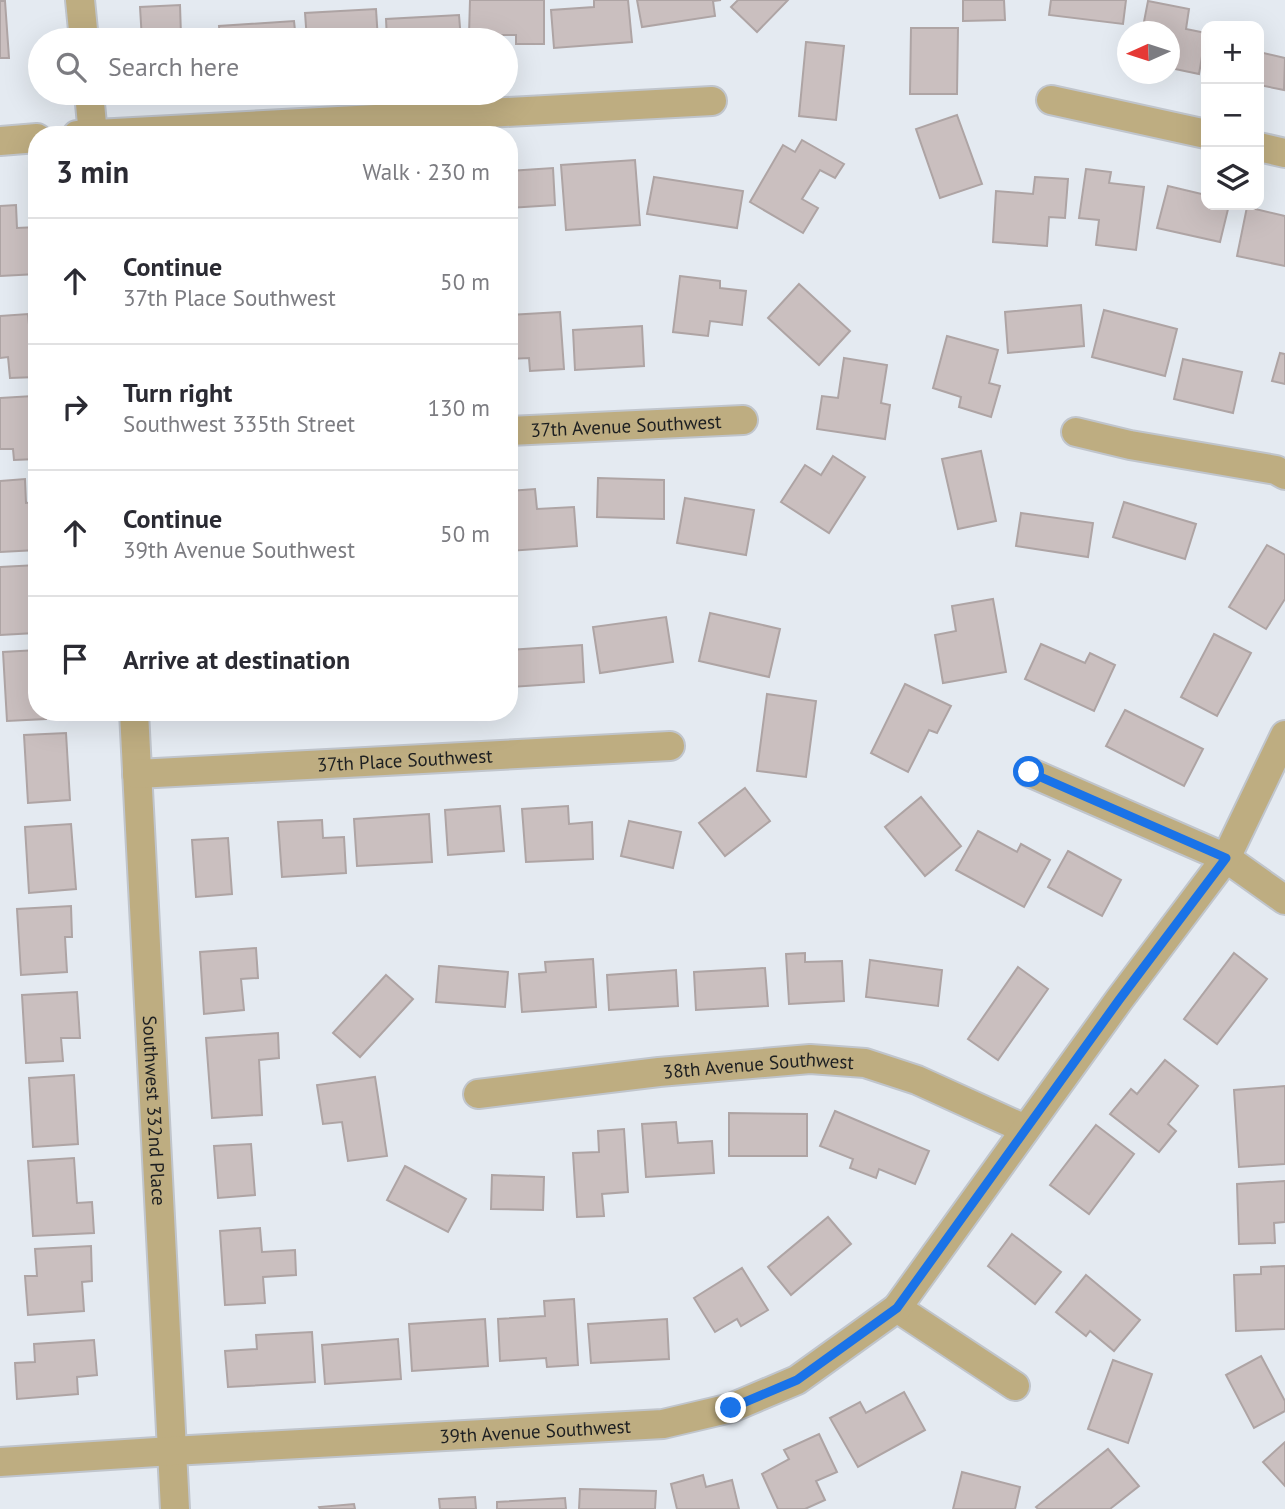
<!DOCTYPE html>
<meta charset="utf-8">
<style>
body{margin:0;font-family:"PT Sans",sans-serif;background:#f7f7f7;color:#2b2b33}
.controls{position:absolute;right:21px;top:21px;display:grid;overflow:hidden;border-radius:14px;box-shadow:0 7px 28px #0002}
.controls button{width:63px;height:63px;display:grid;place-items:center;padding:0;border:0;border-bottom:2px solid #e1e1e2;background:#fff;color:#2b2b33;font:35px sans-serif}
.compass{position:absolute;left:1117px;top:21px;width:63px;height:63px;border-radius:50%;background:#fff;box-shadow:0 7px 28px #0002;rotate:267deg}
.stop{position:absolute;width:21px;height:21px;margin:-16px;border:5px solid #1a73e8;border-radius:50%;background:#fff}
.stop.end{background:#1a73e8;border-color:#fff;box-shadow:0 2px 7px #0008}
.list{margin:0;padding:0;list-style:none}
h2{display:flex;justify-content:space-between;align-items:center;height:91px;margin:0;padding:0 28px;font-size:30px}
h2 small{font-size:23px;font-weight:400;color:#7c7c81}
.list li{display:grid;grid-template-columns:46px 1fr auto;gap:21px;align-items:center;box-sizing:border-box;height:126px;padding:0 28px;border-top:2px solid #e1e1e2}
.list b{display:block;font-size:26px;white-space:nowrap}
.list p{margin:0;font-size:23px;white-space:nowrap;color:#7c7c81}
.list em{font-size:23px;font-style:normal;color:#7c7c81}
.icon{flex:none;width:38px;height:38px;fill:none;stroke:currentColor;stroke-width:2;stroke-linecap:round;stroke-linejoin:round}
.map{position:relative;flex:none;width:1285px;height:1509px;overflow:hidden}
.search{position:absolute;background:#fff;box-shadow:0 7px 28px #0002;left:28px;top:28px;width:490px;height:77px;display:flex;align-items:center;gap:18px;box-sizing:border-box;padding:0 24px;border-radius:38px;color:#7c7c81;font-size:26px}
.panel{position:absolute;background:#fff;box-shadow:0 7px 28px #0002;left:28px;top:126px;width:490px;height:595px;border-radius:28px}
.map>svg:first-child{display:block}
.building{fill:#cabfbf;stroke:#aea4a4;stroke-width:2}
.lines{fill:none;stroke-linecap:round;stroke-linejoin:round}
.minor-casing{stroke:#c0c5cc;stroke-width:32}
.minor{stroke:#bead81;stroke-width:28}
.route{stroke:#1a73e8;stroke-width:9}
.labels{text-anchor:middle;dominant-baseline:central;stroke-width:5;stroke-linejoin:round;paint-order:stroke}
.street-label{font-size:19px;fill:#1d1f21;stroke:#e4eaf1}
</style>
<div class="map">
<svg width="1285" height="1509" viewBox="0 0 1285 1509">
<rect width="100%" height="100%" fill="#e4eaf1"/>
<g class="building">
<polygon points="470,0 544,0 544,44 516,44 516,35 469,35"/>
<polygon points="594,0 628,0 632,42 554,48 551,10 594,7"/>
<polygon points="637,0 721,0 713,1 715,16 642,27"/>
<polygon points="738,0 788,0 757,32 731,7"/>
<polygon points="963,0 1004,0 1005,20 963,21"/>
<polygon points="1051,0 1126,0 1123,24 1049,15"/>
<polygon points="0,1 5,1 9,58 0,58"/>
<polygon points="1148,1 1189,9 1186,29 1206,33 1199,74 1170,68 1170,32 1142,32"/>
<polygon points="180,5 181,36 205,35 206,40 142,40 140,7"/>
<polygon points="376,9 378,40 307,40 305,13"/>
<polygon points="459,15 461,40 387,40 386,19"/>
<polygon points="294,21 296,40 220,40 219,26"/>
<polygon points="911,28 958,28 957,94 910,94"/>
<polygon points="806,42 844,46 836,120 799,116"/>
<polygon points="1259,52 1285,58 1284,90 1259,85"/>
<polygon points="957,115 982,184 940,198 916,129"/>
<polygon points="802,140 844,164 835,178 820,170 802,199 818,208 803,233 750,202 783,145 795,152"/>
<polygon points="635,160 640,225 566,230 561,165"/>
<polygon points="553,168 555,205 509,208 509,171"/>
<polygon points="1086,169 1111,172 1109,183 1144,187 1136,250 1096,245 1099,220 1079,218"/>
<polygon points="654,177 743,191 737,228 647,214"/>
<polygon points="1035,177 1068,179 1065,218 1049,217 1047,246 993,242 996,191 1033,194"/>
<polygon points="1168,186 1206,195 1206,205 1229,205 1220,242 1157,228"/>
<polygon points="16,205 17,228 37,227 37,274 0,276 0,206"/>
<polygon points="1247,207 1285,216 1285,266 1237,256"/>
<polygon points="680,276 720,281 720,288 746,291 742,325 710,321 708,336 673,332"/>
<polygon points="799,284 850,331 819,365 768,318"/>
<polygon points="1081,305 1084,346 1008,353 1005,312"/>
<polygon points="1104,310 1177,329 1165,376 1092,357"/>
<polygon points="560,312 564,369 530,371 529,358 509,359 509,315"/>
<polygon points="28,314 31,346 37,345 37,377 10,378 8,357 0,358 0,316"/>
<polygon points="642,326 644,366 575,370 573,330"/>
<polygon points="947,336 998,350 989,383 1000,386 991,417 959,407 961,397 933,388"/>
<polygon points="1280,353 1285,354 1285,384 1272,381"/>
<polygon points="844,358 887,365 881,403 890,405 885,439 817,429 822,396 838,398"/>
<polygon points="1183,359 1242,372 1233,413 1174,399"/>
<polygon points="33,396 35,414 37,414 37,459 14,460 13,449 0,449 0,398"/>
<polygon points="981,451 996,521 958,529 942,459"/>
<polygon points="833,456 865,477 829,533 781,502 805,465 821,475"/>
<polygon points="598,478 664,480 664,519 597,517"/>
<polygon points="25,479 26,503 37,502 37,550 0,552 0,481"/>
<polygon points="535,489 537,509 574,507 577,546 509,551 509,491"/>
<polygon points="685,498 754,510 746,555 677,543"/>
<polygon points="1124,502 1196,524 1185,559 1113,537"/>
<polygon points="1021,513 1093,523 1088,557 1016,546"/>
<polygon points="1267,545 1285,555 1285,599 1266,629 1229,607"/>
<polygon points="37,565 37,610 33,610 35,633 0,635 0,567"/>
<polygon points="993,599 1006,672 943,683 935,635 956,631 952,606"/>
<polygon points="710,613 780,629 769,677 699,661"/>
<polygon points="666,617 673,662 600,673 593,627"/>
<polygon points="1214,634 1251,653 1217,716 1181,697"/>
<polygon points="1041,644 1085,663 1090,653 1115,665 1094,711 1025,679"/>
<polygon points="582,645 584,682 511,687 509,650"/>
<polygon points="37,650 37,712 46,712 46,719 7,721 3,652"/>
<polygon points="905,684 951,706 937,733 929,730 908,772 871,753"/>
<polygon points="767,694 816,701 806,777 757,771"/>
<polygon points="1125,710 1203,749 1184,786 1106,746"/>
<polygon points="66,733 70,800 28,803 24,735"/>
<polygon points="745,788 770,821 725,856 699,823"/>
<polygon points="921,797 961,846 925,876 885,827"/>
<polygon points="500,806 504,851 448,855 445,810"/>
<polygon points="568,806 569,824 592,822 593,859 526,862 522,809"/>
<polygon points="429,814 432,862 357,866 354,819"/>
<polygon points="322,820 323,838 344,837 346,873 282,877 278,822"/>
<polygon points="629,821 681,832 673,868 621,856"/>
<polygon points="71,824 76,889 29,893 25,827"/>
<polygon points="978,831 1017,852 1021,844 1050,860 1024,907 956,870"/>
<polygon points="228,838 232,894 196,897 192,840"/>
<polygon points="1068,851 1121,880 1102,916 1048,887"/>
<polygon points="71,906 72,937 65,937 67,972 21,975 17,909"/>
<polygon points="256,948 258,978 241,979 244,1010 204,1014 200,952"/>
<polygon points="805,953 805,962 842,961 844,1001 789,1004 786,954"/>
<polygon points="1234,953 1267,979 1217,1044 1184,1019"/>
<polygon points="593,959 596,1007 522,1012 519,974 546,972 545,962"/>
<polygon points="870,960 942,970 938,1006 866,997"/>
<polygon points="439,966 508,972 505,1007 436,1002"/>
<polygon points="1018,967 1048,989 998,1060 968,1039"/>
<polygon points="765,968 768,1006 696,1010 694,972"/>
<polygon points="676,970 678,1006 609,1010 607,975"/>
<polygon points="386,975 413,999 360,1057 333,1033"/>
<polygon points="77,992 80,1038 61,1038 63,1061 26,1063 22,995"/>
<polygon points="278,1033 279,1058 259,1060 262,1115 212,1118 206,1038"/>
<polygon points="1165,1060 1198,1086 1168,1124 1176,1131 1159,1152 1110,1114 1131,1089 1137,1094"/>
<polygon points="74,1075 78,1144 33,1147 29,1078"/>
<polygon points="375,1077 387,1156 348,1161 342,1122 323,1124 317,1085"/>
<polygon points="1285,1086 1285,1164 1239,1167 1234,1090"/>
<polygon points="835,1111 929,1151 915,1184 879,1169 876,1178 850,1168 853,1159 820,1146"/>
<polygon points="729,1113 807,1114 807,1156 729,1156"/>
<polygon points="676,1122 678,1143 712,1141 714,1173 646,1177 642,1124"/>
<polygon points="1096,1125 1134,1154 1089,1214 1050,1185"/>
<polygon points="624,1129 628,1192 602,1194 604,1216 577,1217 573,1153 599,1152 598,1131"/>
<polygon points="251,1144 255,1195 218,1198 214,1146"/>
<polygon points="74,1158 77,1203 92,1202 94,1233 33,1236 28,1161"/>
<polygon points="405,1166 466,1199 448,1232 387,1200"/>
<polygon points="492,1175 544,1177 543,1210 491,1209"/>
<polygon points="1285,1181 1285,1222 1274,1223 1275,1243 1239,1244 1237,1184"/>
<polygon points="828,1217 851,1244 791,1295 768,1267"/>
<polygon points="260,1228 262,1252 295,1250 296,1275 263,1277 265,1303 225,1305 220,1231"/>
<polygon points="1012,1234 1061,1272 1035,1304 988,1266"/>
<polygon points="91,1246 92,1281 82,1282 84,1311 28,1315 25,1276 37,1276 35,1249"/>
<polygon points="1285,1266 1285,1329 1236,1331 1234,1275 1261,1274 1261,1267"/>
<polygon points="742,1268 768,1310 741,1326 737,1319 715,1332 694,1298"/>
<polygon points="1086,1275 1140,1320 1114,1351 1090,1331 1086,1336 1056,1312"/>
<polygon points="574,1299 578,1365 547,1367 546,1358 500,1361 498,1319 545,1316 544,1301"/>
<polygon points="485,1319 488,1366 412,1371 409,1324"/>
<polygon points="667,1319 669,1359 591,1363 588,1324"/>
<polygon points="312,1332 315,1382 228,1387 225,1351 257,1349 256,1335"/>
<polygon points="398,1339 401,1379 325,1384 322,1345"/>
<polygon points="94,1340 97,1375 77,1377 78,1394 17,1399 15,1363 35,1362 34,1344"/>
<polygon points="1261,1356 1285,1401 1285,1411 1254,1428 1226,1375"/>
<polygon points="1113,1360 1152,1374 1128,1443 1088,1429"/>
<polygon points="904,1392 925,1430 858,1467 830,1418 860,1402 866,1413"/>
<polygon points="819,1434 837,1472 816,1481 825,1500 805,1509 778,1509 762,1474 789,1459 784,1450"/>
<polygon points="1285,1442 1285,1486 1263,1462"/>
<polygon points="1108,1449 1139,1486 1110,1509 1038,1509 1036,1507"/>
<polygon points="962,1472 1020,1487 1015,1509 953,1509"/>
<polygon points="703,1475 706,1487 732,1480 739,1509 677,1509 671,1484"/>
<polygon points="580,1489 656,1491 655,1509 579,1509"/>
<polygon points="475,1497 476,1509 440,1509 439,1499"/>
<polygon points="565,1498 566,1509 497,1509 497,1502"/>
<polygon points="354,1504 355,1509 320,1509 319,1507"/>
</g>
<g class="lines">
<g class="minor-casing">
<g id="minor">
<polyline points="80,0 84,40"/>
<polyline points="89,93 93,135"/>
<polyline points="1051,100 1206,134"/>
<polyline points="77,135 712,101"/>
<polyline points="0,141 37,138"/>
<polyline points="1259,147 1285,153"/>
<path id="s1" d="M509,431L743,420"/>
<polyline points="1076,432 1130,445 1276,470 1285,475"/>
<path id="s2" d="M134,712L175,1509"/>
<polyline points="1029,772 1226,858 1285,900"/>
<path id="s3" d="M137,774L670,746"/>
<path id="s4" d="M478,1094L659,1072L810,1059L865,1063L917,1080L1025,1129"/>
<polyline points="897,1308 1015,1386"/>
<path id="s5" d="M0,1462L172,1451L663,1424L731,1408L797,1380L897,1308L1119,1000L1226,858L1285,735"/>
</g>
</g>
<use href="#minor" class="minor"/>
</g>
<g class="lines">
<polyline class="route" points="731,1408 797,1380 897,1308 1119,1000 1226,858 1029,772"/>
</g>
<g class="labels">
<g class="street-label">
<text stroke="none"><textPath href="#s1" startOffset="117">37th Avenue Southwest</textPath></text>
<text stroke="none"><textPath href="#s3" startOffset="268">37th Place Southwest</textPath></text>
<text stroke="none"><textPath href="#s4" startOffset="282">38th Avenue Southwest</textPath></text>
<text stroke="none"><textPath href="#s2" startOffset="399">Southwest 332nd Place</textPath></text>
<text stroke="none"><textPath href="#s5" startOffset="536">39th Avenue Southwest</textPath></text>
</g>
</g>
</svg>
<div class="controls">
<button>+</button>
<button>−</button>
<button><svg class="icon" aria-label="layers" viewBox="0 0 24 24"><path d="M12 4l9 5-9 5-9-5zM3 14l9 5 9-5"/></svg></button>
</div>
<svg class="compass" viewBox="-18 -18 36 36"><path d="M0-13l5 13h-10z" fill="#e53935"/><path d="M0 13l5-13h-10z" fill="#7c7c81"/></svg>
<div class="stop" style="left:1029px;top:772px"></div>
<div class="stop end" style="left:731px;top:1408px"></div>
<div class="search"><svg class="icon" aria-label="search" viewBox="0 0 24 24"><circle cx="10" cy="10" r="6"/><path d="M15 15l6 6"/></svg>Search here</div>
<section class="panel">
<h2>3 min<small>Walk · 230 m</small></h2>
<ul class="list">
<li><svg class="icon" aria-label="ahead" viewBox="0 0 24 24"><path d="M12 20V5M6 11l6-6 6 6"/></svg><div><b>Continue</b><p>37th Place Southwest</p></div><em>50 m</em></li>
<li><svg class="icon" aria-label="right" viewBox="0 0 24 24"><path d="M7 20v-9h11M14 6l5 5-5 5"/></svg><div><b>Turn right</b><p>Southwest 335th Street</p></div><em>130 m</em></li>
<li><svg class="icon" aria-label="ahead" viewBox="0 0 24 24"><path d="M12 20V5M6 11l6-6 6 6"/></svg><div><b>Continue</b><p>39th Avenue Southwest</p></div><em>50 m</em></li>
<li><svg class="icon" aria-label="arrive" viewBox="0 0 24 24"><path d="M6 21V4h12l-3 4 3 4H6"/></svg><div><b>Arrive at destination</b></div></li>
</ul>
</section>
</div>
